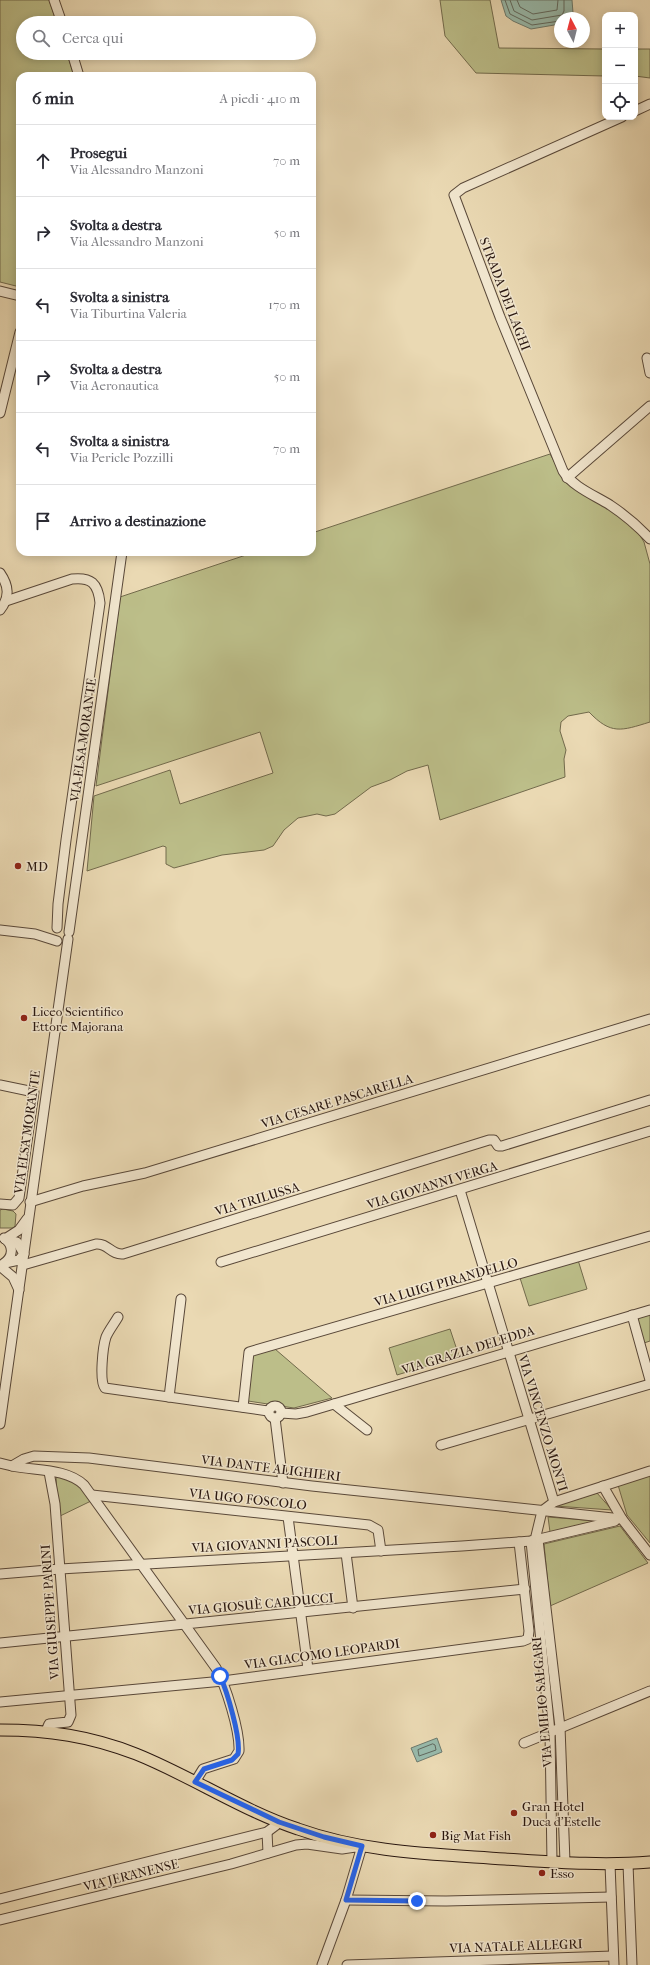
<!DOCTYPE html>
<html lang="it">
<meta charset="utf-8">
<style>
body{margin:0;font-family:"IM FELL French Canon",serif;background:#f7f7f7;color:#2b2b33}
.controls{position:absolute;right:12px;top:12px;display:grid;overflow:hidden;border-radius:8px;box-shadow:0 2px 10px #0003}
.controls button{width:36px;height:36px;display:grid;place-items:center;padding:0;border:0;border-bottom:1px solid #e1e1e2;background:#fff;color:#2b2b33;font:20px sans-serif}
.compass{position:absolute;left:554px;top:12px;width:36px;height:36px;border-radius:50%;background:#fff;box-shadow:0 2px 10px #0003;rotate:353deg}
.stop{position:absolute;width:12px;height:12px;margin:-9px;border:3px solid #2563eb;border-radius:50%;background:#fff}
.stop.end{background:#2563eb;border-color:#fff;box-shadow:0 1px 4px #0008}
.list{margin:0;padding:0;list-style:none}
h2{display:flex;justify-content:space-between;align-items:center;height:52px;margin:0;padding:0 16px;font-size:17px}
h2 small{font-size:13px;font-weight:400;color:#7c7c81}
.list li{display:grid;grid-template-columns:26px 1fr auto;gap:12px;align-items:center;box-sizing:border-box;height:72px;padding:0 16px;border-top:1px solid #e1e1e2}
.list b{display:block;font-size:15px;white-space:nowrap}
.list p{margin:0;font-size:13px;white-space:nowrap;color:#7c7c81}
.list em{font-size:13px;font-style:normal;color:#7c7c81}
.icon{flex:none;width:22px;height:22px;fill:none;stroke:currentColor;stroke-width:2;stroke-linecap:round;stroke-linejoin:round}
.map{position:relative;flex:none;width:650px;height:1965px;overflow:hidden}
.search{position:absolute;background:#fff;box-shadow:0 2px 10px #0003;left:16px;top:16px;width:300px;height:44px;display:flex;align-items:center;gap:10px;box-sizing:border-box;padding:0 14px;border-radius:22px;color:#7c7c81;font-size:15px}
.panel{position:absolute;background:#fff;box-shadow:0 2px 10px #0003;left:16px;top:72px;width:300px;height:484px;border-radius:12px}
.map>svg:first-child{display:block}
.green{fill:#bcbe89;stroke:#726a4c}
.water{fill:#98baab;stroke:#6c796d}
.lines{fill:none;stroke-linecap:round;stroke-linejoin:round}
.shore{stroke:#60685e;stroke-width:1}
.minor-casing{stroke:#594839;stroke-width:11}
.major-casing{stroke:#291710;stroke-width:13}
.minor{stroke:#f1e6ce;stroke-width:9}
.major{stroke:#ead9b3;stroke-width:11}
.route{stroke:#2563eb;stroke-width:5}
.poi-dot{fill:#8f2418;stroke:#f1e6ce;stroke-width:1.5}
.labels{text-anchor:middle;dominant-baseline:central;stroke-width:3;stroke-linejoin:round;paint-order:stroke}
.street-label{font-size:13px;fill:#291710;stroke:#f1e6ce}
.poi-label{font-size:13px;fill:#291710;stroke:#f1e6ce;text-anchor:start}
</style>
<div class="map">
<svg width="650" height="1965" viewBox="0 0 650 1965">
<rect width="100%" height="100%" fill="#ead9b3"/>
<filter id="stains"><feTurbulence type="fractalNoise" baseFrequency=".005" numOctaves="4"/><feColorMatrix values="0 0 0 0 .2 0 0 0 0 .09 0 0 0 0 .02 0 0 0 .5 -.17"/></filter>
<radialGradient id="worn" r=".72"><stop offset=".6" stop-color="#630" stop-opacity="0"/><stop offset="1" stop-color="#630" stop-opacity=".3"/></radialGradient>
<g class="green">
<polygon points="0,0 49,0 57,23 23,23 23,53 67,53 74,76 20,76 20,287 0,282"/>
<polygon points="440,0 490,0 499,48 605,49 605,76 476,73 445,36"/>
<polygon points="635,49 650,49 650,78 635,76"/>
<path d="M550,454L563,477L621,517L639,534L644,542L650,564V722C621,731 611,735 589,712L568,716L561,722L560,731L566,750L564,759L565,777L440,820L428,765L407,771L390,780L371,787L335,814L326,816L317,814L298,818L284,830L273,846L264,850L222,855L174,868L166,864V847L163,846L87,871L94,796L170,770L180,804L273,773L260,732L96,786L120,597L255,552H312V533Z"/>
<polygon points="3,1209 13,1211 16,1214 15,1226 13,1228 0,1228 0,1210"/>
<polygon points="578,1260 587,1289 529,1306 520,1278"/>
<polygon points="650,1313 650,1341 644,1343 636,1317"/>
<polygon points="450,1329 459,1356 397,1375 389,1348"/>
<polygon points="275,1349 332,1398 294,1408 248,1401 253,1355"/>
<polygon points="56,1475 76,1482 91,1501 58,1517"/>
<polygon points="650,1475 650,1543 627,1515 618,1485"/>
<polygon points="597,1493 612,1510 555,1506"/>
<polygon points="548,1517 597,1521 550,1532"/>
<polygon points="620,1526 648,1563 550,1606 544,1544"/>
</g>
<g class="water">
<polygon points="501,0 572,0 573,13 570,18 560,18 560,24 531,29 513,21 506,16"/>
<polygon points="437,1738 442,1752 417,1762 411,1748"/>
</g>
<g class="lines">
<g class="shore">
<polyline points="505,0 510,14 532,25 560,21"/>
<polyline points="510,0 514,11 532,20 562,15 564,11 564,0"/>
<polyline points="517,0 520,7 533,14 557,10 558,0"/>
<polygon points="433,1744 435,1745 436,1750 419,1756 418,1750"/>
</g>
<g class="minor-casing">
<g id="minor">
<polyline points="54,0 62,23"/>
<polyline points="72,53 79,76"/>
<polyline points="635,111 650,104"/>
<path d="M622,117L463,188L454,195L500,317L563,471C573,487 594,495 610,505C625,515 638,526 650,539"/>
<polyline points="0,291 20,296"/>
<polyline points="647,358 650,373"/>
<polyline points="0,413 20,332"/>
<polyline points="567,478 650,406"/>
<path d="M0,573C9,586 10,597 0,610"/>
<path d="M6,601L72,579C91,577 98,583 100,603L66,840L58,904L57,928"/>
<polyline points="0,930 35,934 57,941"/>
<polyline points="69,932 122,552"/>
<polyline points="0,1085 34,1092 19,1198 13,1205 0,1204"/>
<polyline points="460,1190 554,1502"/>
<polyline points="30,1202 83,1186 145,1173 650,1019"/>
<polyline points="5,1239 19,1230 27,1219"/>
<polyline points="221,1262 650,1131"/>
<polyline points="5,1263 19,1260 24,1254 17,1242 5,1239"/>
<path d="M3,1264C14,1257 14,1245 4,1238"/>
<path d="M23,1265L96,1244C108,1243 111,1255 123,1254L489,1140H494L498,1146H502L650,1100"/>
<polyline points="0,1266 13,1277 19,1290"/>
<polyline points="632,1315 650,1380"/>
<path d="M118,1317C114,1324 109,1330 106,1337C103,1346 99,1381 105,1388L268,1411"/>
<polyline points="169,1397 181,1299"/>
<polyline points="334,1404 367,1430"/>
<circle cx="275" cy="1412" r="6"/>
<polyline points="243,1407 249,1352 650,1236"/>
<polyline points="281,1413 296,1414 307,1412 650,1310"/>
<polyline points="275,1418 283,1483"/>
<polyline points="0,1424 68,939"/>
<polyline points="441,1445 650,1384"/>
<polyline points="0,1463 12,1466 24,1459 34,1456 89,1458 312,1486 622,1519"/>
<path d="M12,1466C35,1471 66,1468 84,1485L216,1668C226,1686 240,1731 239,1751L234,1759L203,1769L195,1782"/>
<polyline points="603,1486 622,1519 650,1555"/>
<polyline points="92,1495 369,1525 378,1530 381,1551"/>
<polyline points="288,1517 308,1669"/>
<polyline points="535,1540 542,1511 554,1502 650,1471"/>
<polyline points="538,1540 560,1727 565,1862"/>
<polyline points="531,1541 550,1732 552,1862"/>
<polyline points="346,1553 353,1608"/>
<polyline points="0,1574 60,1569 462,1546 531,1541 615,1521"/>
<polyline points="0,1643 525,1589"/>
<polyline points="0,1702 223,1681 523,1641 528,1639 529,1631 519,1542"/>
<polyline points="46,1731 49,1724 68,1722 71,1715 55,1504 49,1472"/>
<polyline points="524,1743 650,1691"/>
<polyline points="267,1832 268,1853"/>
<polyline points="610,1864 614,1965"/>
<polyline points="628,1864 632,1965"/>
<polyline points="0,1899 267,1832 279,1823"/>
<polyline points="346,1900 446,1901 611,1897"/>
<polyline points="0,1920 231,1864 296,1845 307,1844 342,1849 362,1846 346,1900 322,1965"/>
<polyline points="347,1965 613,1956"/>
</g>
</g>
<g class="major-casing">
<path id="major" d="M0,1730C48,1730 90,1736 136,1754C191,1776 241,1810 298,1829C365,1853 435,1854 505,1859C553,1862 602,1866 650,1862"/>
</g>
<use href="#minor" class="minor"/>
<use href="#major" class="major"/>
</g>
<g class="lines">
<path class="route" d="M220,1676C227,1691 241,1738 238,1754L232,1760L204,1769L195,1782L279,1822L324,1837L362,1846L346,1900L417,1901"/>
</g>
<g class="poi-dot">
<circle cx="18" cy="866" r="4"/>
<circle cx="24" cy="1018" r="4"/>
<circle cx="514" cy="1813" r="4"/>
<circle cx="433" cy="1835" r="4"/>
<circle cx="542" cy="1873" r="4"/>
</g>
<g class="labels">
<g class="street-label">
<text transform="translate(505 294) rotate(69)">STRADA DEI LAGHI</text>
<text transform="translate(83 740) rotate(-82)">VIA ELSA MORANTE</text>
<text transform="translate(337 1101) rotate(-17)">VIA CESARE PASCARELLA</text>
<text transform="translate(27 1132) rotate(-82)">VIA ELSA MORANTE</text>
<text transform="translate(432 1185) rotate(-17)">VIA GIOVANNI VERGA</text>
<text transform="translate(257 1199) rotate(-17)">VIA TRILUSSA</text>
<text transform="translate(446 1282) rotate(-16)">VIA LUIGI PIRANDELLO</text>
<text transform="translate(468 1350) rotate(-17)">VIA GRAZIA DELEDDA</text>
<text transform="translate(543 1423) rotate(73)">VIA VINCENZO MONTI</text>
<text transform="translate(271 1468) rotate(7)">VIA DANTE ALIGHIERI</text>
<text transform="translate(248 1499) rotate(6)">VIA UGO FOSCOLO</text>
<text transform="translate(265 1544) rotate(-3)">VIA GIOVANNI PASCOLI</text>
<text transform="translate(261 1604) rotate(-5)">VIA GIOSUÈ CARDUCCI</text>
<text transform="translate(50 1612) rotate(-94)">VIA GIUSEPPE PARINI</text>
<text transform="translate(322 1654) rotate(-8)">VIA GIACOMO LEOPARDI</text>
<text transform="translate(542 1702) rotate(-95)">VIA EMILIO SALGARI</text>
<text transform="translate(131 1875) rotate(-14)">VIA JERANENSE</text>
<text transform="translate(516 1946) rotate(-2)">VIA NATALE ALLEGRI</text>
</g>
<g class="poi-label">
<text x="26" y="866">MD</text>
<text x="32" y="1011">Liceo Scientifico<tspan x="32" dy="15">Ettore Majorana</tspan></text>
<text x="522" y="1806">Gran Hotel<tspan x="522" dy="15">Duca d'Estelle</tspan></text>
<text x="441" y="1835">Big Mat Fish</text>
<text x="550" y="1873">Esso</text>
</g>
</g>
<rect width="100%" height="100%" filter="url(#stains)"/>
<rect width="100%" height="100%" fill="url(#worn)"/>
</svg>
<div class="controls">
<button>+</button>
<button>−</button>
<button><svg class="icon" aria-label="locate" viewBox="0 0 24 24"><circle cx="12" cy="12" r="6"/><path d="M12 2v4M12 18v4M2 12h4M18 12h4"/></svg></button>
</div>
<svg class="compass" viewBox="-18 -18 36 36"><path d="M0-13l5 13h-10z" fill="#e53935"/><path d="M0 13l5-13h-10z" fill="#7c7c81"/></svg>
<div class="stop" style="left:220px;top:1676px"></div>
<div class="stop end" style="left:417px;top:1901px"></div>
<div class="search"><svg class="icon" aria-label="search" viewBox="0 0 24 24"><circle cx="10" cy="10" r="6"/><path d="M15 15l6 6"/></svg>Cerca qui</div>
<section class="panel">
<h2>6 min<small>A piedi · 410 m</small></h2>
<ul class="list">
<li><svg class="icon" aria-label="ahead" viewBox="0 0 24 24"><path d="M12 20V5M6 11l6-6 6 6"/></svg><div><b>Prosegui</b><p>Via Alessandro Manzoni</p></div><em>70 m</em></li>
<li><svg class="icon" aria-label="right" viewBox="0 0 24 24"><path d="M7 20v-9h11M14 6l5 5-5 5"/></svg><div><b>Svolta a destra</b><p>Via Alessandro Manzoni</p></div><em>50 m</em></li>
<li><svg class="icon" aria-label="left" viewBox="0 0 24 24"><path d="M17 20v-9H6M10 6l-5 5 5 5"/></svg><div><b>Svolta a sinistra</b><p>Via Tiburtina Valeria</p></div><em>170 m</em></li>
<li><svg class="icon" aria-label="right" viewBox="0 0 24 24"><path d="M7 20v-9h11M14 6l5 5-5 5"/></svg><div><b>Svolta a destra</b><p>Via Aeronautica</p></div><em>50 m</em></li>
<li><svg class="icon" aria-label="left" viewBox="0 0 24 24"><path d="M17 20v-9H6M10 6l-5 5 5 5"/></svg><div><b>Svolta a sinistra</b><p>Via Pericle Pozzilli</p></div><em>70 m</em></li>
<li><svg class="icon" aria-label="arrive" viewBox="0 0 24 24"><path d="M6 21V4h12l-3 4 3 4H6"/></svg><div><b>Arrivo a destinazione</b></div></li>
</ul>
</section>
</div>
